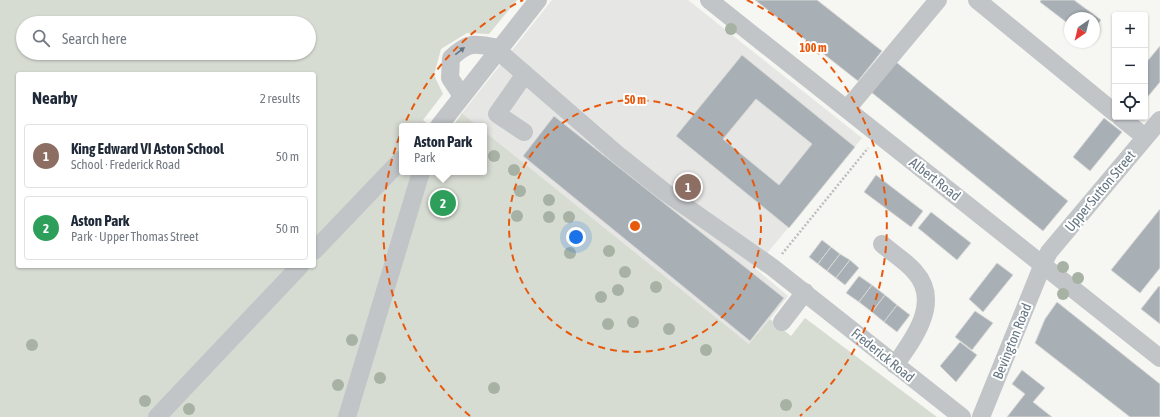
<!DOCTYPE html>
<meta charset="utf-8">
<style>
body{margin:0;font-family:"Asap Condensed",sans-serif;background:#f6f6f7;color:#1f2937}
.controls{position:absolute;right:12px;top:12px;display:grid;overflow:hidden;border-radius:4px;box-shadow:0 1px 3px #0004}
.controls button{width:36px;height:36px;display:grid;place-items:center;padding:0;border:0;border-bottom:1px solid #e0e1e3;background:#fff;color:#1f2937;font:20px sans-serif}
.compass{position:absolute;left:1064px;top:12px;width:36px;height:36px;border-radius:50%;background:#fff;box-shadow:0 1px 3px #0004;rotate:215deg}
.you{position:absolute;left:576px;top:237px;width:14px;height:14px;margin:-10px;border:3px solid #fff;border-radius:50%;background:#1a73e8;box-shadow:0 0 0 6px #1a73e833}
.badge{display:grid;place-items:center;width:26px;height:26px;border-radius:50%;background:#ea580c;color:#fff;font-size:13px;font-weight:700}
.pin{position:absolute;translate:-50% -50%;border:2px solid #fff;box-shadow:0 1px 4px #0006}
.popup{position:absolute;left:399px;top:123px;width:88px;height:52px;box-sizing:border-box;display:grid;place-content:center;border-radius:4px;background:#fff;filter:drop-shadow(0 1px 3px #0005);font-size:13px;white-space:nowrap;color:#747a83}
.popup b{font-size:15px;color:#1f2937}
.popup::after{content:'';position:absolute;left:50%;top:100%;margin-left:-8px;border:8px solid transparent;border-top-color:#fff}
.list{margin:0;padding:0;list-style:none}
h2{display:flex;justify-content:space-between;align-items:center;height:52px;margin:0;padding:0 16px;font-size:17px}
h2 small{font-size:13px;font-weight:400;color:#747a83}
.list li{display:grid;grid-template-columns:26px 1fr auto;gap:12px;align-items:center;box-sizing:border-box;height:64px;margin:0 8px 8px;padding:0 8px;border:1px solid #e0e1e3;border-radius:4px}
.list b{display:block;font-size:15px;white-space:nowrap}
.list p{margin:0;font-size:13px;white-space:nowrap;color:#747a83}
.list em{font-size:13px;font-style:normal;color:#747a83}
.icon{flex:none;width:22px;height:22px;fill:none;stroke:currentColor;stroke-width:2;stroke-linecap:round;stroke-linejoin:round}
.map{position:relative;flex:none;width:1160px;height:417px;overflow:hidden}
.search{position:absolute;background:#fff;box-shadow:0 1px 3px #0004;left:16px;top:16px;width:300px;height:44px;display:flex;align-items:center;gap:10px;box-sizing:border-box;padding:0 14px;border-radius:22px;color:#747a83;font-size:15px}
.panel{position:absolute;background:#fff;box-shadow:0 1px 3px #0004;left:16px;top:72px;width:300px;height:196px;border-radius:4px}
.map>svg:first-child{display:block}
.built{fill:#e6e7e5}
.green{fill:#d7dcd3;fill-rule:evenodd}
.building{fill:#a8b0b5;stroke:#d7d7d5;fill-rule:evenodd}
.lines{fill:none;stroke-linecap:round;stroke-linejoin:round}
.path{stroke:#bbbdbf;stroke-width:2.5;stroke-dasharray:2 2;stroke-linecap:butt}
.minor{stroke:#c1c5c8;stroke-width:18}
.tree{fill:#a8b2a4}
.oneway{fill:#657683}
.ring{fill:none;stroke:#e8590c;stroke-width:2;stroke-dasharray:7 5}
.labels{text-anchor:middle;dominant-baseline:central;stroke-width:4;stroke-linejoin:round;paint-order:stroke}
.street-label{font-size:14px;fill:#657683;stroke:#fff}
.centre{fill:#e8590c;stroke:#fff;stroke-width:2}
.ring-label{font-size:12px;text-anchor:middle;font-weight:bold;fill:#e8590c;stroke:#fff;stroke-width:4;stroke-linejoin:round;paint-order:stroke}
</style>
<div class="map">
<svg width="1160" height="417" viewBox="0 0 1160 417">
<rect width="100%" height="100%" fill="#f6f6f2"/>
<polygon class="built" points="552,0 688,0 862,138 755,268 788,296 750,345 484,131 484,126 478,126 462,113"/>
<g class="green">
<path d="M0,0H517L489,34L467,33L441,49L434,75L443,94L423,120L430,126H402V172H484V131L749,344L770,319L791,336L805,318L937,417H0ZM23,23H309V53H23ZM18,74H314V266H18Z"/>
<polygon points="462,113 478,126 453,126"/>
</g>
<g class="building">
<polygon points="755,0 817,0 882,51 858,81"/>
<polygon points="1041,0 1074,0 1101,20 1094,29 1094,18 1070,18 1070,25 1040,2"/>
<polygon points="1160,46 1160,82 1145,100 1145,64"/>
<path d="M742,55L855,147L789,228L676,136ZM756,99L812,144L779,185L723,139Z"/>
<polygon points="896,62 1068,201 1043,231 871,92"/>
<polygon points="554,116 784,298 750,341 523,156"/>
<polygon points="1104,118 1122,132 1090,171 1073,157"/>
<polygon points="876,175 923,211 911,227 864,192"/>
<polygon points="1160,209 1160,268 1140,293 1111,270"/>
<polygon points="931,212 971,243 957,260 918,228"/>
<polygon points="822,240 831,247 818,264 809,257"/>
<polygon points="831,247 840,254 827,271 818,264"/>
<polygon points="840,254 850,260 836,278 827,271"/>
<polygon points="850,260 859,268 845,285 836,278"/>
<polygon points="997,263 1013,275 983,312 969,299"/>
<polygon points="859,276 872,285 859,302 846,293"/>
<polygon points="872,285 885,295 872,312 859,302"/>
<polygon points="1159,286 1160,287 1160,324 1141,309"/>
<polygon points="885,295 897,305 884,322 872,312"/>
<polygon points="1057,302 1160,384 1160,417 1130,417 1035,343 1045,319"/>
<polygon points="897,305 910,315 897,332 884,322"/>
<polygon points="975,311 993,323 972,350 955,337"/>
<polygon points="960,342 977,355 956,382 940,366"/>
<polygon points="1022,370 1045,388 1033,402 1052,417 1007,417 1025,394 1012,384"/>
</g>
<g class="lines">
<polyline class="path" points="782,254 868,148"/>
<g class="minor">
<polyline points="709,0 1160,358"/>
<polyline points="977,0 1115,113"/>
<polyline points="497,50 617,154 665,192 772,267 962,417"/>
<path d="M462,96L450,78L451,58C470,40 475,44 499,48"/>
<polyline points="847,109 938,0"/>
<polyline points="1120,117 1145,137"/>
<polyline points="439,126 538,0"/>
<polyline points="524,132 497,114 525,74"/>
<path d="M882,244C892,253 906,261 915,272C942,302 913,340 895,365"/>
<polyline points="314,251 402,159"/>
<polyline points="782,322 805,292"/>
<polyline points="157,417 300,266"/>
<polyline points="347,417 421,172"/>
<polyline points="981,417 1043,264 1049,252 1160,120"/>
</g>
</g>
<g class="tree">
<circle cx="731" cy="29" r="6"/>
<circle cx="494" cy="156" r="6"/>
<circle cx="514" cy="170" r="6"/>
<circle cx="520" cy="191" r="6"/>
<circle cx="549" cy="200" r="6"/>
<circle cx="517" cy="216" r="6"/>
<circle cx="549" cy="217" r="6"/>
<circle cx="569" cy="217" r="6"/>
<circle cx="609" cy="251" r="6"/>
<circle cx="570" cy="253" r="6"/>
<circle cx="1063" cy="267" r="6"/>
<circle cx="625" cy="272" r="6"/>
<circle cx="1078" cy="278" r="6"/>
<circle cx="656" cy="287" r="6"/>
<circle cx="618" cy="290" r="6"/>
<circle cx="1063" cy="294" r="6"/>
<circle cx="601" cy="297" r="6"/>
<circle cx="633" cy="322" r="6"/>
<circle cx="608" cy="324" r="6"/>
<circle cx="669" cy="329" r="6"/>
<circle cx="352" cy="340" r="6"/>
<circle cx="32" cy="345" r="6"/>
<circle cx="706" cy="350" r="6"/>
<circle cx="380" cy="378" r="6"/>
<circle cx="338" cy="385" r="6"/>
<circle cx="494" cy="388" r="6"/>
<circle cx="145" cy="401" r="6"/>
<circle cx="786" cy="405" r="6"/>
<circle cx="189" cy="409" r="6"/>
</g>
<defs><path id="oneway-solid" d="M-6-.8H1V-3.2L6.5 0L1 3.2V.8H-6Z"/></defs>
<use class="oneway" href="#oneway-solid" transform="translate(460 51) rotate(-38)"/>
<g class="ring">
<circle cx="635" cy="226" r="126"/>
<path d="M470 416A252 252 0 0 1 523 0M747 0A252 252 0 0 1 800 416"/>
</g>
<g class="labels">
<g class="street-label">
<text transform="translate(935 179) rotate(38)">Albert Road</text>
<text transform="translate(1100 191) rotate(-50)">Upper Sutton Street</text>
<text transform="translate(1012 341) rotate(-68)">Bevington Road</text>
<text transform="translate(883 355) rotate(39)">Frederick Road</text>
</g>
</g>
<circle cx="635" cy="226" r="6" class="centre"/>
<g class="ring-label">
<text x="813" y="52">100 m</text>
<text x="635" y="104">50 m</text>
</g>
</svg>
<div class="controls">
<button>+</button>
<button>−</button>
<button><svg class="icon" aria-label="locate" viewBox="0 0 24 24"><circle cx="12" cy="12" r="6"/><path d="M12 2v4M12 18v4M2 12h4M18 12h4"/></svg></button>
</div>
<svg class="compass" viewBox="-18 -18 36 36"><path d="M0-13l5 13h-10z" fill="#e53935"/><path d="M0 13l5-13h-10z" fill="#747a83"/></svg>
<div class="you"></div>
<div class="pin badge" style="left:688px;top:187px;background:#8d6e63">1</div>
<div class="pin badge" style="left:443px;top:203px;background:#2e9e5b">2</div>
<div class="popup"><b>Aston Park</b>Park</div>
<div class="search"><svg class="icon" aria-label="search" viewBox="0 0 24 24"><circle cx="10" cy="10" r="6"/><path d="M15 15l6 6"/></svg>Search here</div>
<section class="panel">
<h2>Nearby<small>2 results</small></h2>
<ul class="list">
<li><span class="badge" style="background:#8d6e63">1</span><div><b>King Edward VI Aston School</b><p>School · Frederick Road</p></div><em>50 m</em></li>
<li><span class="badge" style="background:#2e9e5b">2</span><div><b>Aston Park</b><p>Park · Upper Thomas Street</p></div><em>50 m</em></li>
</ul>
</section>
</div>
